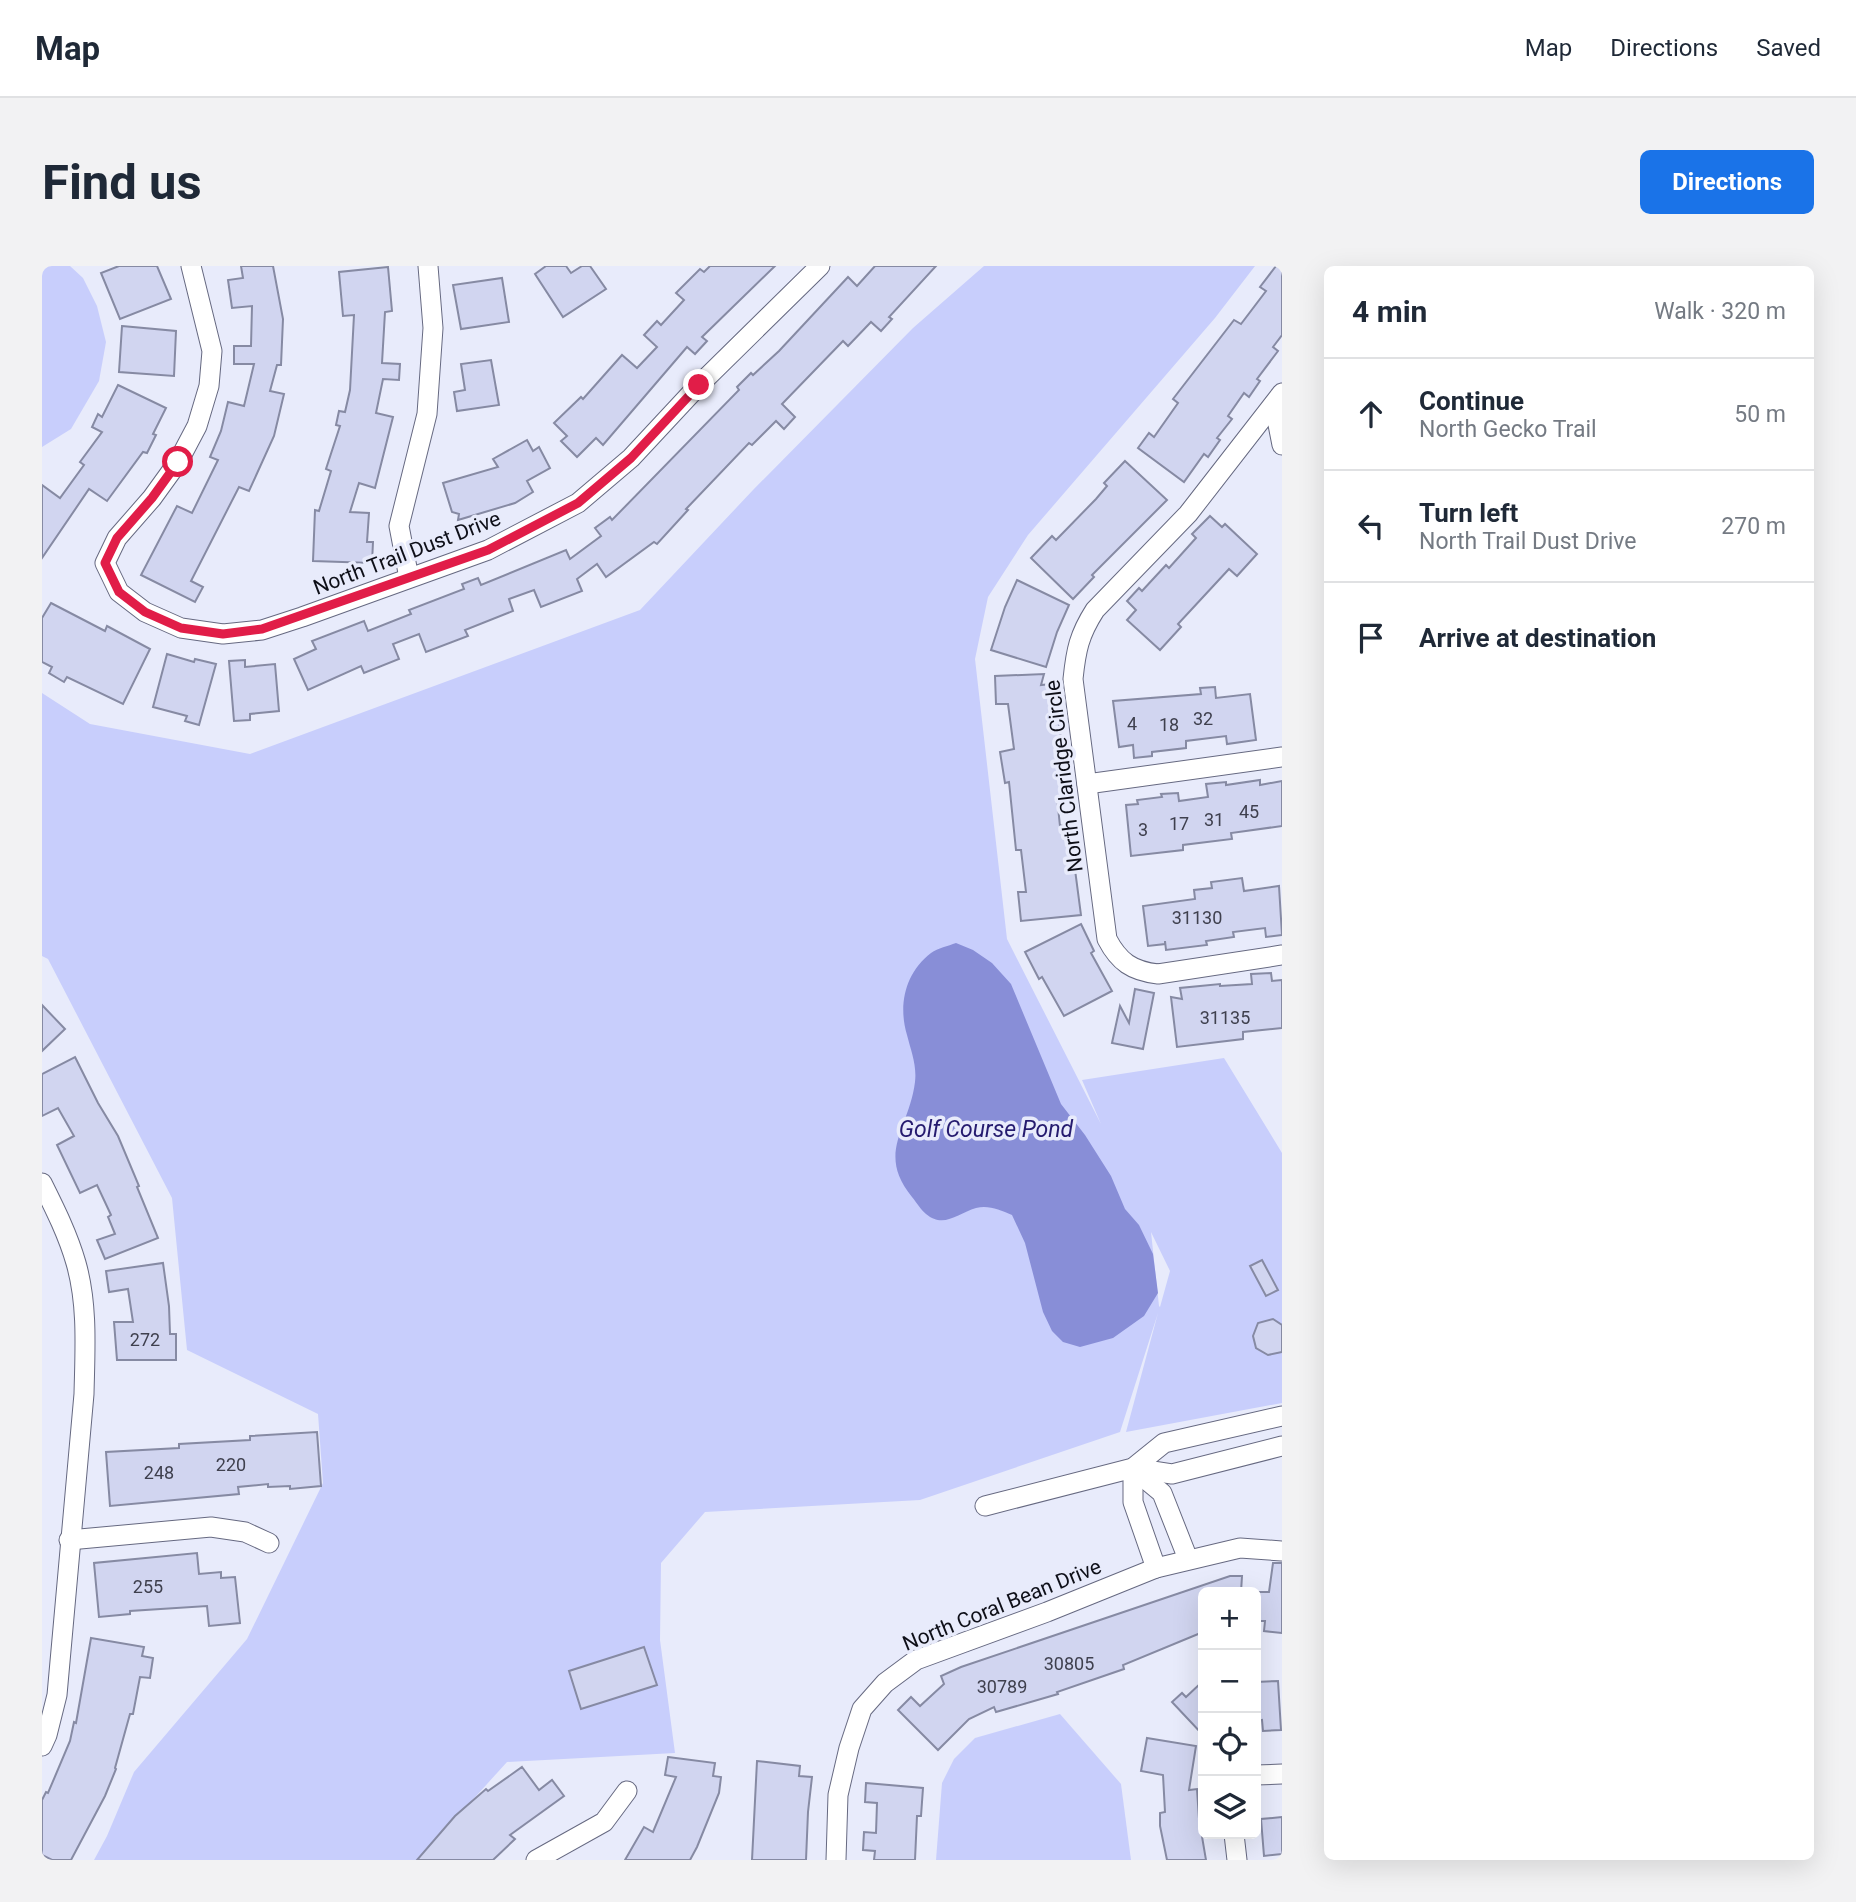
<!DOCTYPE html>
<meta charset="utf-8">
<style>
body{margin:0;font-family:Roboto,sans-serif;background:#f2f2f3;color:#1f2937}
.controls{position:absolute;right:21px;bottom:21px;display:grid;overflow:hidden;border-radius:10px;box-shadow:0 7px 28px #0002}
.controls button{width:63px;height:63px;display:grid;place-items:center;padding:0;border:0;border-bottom:2px solid #e0e1e3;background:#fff;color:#1f2937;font:35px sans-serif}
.stop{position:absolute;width:21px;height:21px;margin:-16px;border:5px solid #e11d48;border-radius:50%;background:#fff}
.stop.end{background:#e11d48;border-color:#fff;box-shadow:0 2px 7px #0008}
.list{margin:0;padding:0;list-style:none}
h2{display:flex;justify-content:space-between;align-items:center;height:91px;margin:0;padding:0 28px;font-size:30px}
h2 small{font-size:23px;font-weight:400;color:#747a83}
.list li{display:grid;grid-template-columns:46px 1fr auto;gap:21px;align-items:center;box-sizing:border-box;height:112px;padding:0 28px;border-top:2px solid #e0e1e3}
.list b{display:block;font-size:26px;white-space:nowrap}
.list p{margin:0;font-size:23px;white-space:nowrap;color:#747a83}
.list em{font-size:23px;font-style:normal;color:#747a83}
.icon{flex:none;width:38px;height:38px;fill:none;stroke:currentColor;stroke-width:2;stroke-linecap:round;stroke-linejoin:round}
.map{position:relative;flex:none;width:1240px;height:1594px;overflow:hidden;border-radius:10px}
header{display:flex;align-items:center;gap:42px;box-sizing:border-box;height:98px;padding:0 35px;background:#fff;border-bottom:2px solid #e0e1e3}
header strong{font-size:33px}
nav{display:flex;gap:38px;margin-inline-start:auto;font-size:24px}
.intro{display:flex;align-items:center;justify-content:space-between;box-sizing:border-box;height:168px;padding:0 42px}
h1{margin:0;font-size:49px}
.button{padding:18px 32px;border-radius:10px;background:#1a73e8;color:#fff;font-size:24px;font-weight:700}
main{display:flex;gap:42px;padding:0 42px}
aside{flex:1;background:#fff;border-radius:10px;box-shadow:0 7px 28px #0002}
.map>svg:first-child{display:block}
.green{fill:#c8cefc;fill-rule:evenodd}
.water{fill:#888ed7}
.building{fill:#d1d5f0;stroke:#868aa3;stroke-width:2}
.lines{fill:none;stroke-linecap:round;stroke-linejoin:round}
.minor-casing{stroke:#666981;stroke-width:21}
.minor{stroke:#fff;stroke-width:19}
.route{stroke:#e11d48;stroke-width:9}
.labels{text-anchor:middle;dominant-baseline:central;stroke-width:7;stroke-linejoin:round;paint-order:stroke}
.number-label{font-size:18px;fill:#3f404e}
.street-label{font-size:21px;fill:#0e0f18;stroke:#e8ebfb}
.water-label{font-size:23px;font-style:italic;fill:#251b6f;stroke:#e8ebfb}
</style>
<header>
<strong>Map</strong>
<nav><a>Map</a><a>Directions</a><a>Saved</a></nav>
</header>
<div class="intro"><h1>Find us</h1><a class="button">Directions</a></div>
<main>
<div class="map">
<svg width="1240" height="1594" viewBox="0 0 1240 1594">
<rect width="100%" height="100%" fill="#e8ebfb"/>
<g class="green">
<polygon points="0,0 28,0 41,12 55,40 64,76 57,115 29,163 0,181"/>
<path d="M942,0H1213L1173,52L986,269L946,331L933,393L965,673L1059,858L1040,814L1182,792L1240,887V1137L1084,1166L1116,1047L1078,1166L878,1234L663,1246L619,1297L618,1374L633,1487L465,1496L376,1594H52L65,1570L92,1506L205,1373L281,1217L276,1148L145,1084L130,932L6,693L0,690V427L48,458L208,488L598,344L711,224L871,62ZM1109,966L1128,1005L1118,1041L1117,1040Z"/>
<polygon points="1018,1448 1079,1518 1089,1594 894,1594 900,1517 912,1493 933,1472"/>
</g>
<path class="water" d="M914,677L931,684L950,697L969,718L1019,838L1043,869L1069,910L1083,943L1097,959L1111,988L1116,1027L1102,1050L1071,1072L1038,1081L1021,1076L1010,1065L1001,1046L983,977L970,949C958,944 947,939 934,942C916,947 902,963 884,948C879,944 875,937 870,931C834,887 867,863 873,816C875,799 869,785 865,769C856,739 863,707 889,687C896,682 906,680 914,677Z"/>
<g class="building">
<polygon points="77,0 115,0 129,33 78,53 59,7"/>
<polygon points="199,0 231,0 241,53 239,99 235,99 228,125 242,128 232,170 207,225 197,221 149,315 161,321 153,336 99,309 135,240 150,247 176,194 168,191 179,165 186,136 202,140 212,98 192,98 192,80 209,80 210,40 190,42 186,14 201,12"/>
<polygon points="504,0 524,0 529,7 540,0 548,0 564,23 521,51 493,8"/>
<polygon points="668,0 733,0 660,71 665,75 653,88 645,81 561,179 554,172 535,191 519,175 525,170 512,157 539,131 541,133 580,89 595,102 615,81 602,69 615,55 619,59 642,34 634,27 658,3 662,6"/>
<polygon points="833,0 894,0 847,51 850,53 839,65 829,56 806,80 801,75 740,138 753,151 742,163 734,155 710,179 707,177 644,243 646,244 615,278 612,276 564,311 555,298 535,313 540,325 499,341 492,324 467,333 471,345 423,364 426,370 384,386 377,368 351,378 357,393 322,407 319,400 266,424 252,393 274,383 270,375 322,355 326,365 369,348 367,344 422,323 420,318 436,312 439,319 524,284 528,293 559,270 553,262 568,251 570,254 697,124 695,121 709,107 711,109 737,85 806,11 815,20"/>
<polygon points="1234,0 1240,0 1240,69 1231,81 1236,85 1215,113 1218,115 1207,131 1202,127 1186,150 1190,153 1175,172 1178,174 1166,191 1162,188 1142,216 1096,182 1107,167 1112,171 1136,137 1131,133 1192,54 1199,58 1224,25 1218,21"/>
<polygon points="346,1 350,45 343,46 340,97 358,98 357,114 341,113 334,147 351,151 333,222 317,217 308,246 327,247 325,276 331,276 330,297 271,295 273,244 277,245 289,205 284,203 298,160 294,159 297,145 303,146 308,124 312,49 301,50 297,6"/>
<polygon points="460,12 467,56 419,63 411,19"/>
<polygon points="80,60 134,65 132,110 77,106"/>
<polygon points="449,94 457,139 415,145 412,126 423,124 419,98"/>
<polygon points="76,119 124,142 111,168 114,169 105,187 101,186 65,235 47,223 0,292 0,219 18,232 42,199 38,196 60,166 50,161 56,148 60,151"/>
<polygon points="485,174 491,185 497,181 508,202 485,215 491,226 473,237 416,254 417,248 410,246 401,217 456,201 451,193"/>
<polygon points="1083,195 1125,234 1050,309 1052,311 1031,333 989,292 1010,270 1014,274 1054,233 1065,220 1062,217"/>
<polygon points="1168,250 1180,261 1183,258 1215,288 1195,310 1187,303 1136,358 1139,361 1118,384 1085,354 1094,344 1085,335 1097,322 1100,325 1124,299 1127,302 1154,272 1150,268"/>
<polygon points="975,314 1027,339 1015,366 1004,401 949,384 963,341"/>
<polygon points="9,337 63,365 65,360 108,383 81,438 25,411 22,416 7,407 10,401 0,396 0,352"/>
<polygon points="125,388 152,396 153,393 174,398 157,459 143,455 145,450 111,441"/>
<polygon points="203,394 203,401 233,398 237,445 208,448 208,454 192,455 187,395"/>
<polygon points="1002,408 999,419 1009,418 1010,445 1015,444 1019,473 1012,474 1019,513 1024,512 1027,529 1015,531 1018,560 1027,558 1039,649 979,655 976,626 984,626 979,584 974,584 967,516 963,517 958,486 972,483 966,438 954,438 953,410"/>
<polygon points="1173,421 1174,432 1208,428 1214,474 1185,478 1184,470 1144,475 1144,482 1110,486 1110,490 1092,492 1091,479 1077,481 1071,435 1159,428 1158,422"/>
<polygon points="1218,514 1218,519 1240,515 1240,560 1189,567 1190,573 1141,579 1141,584 1089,590 1084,539 1096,538 1095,534 1120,531 1119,528 1136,527 1137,535 1166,531 1164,518 1184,516 1184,519"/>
<polygon points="1200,612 1202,625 1237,620 1240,669 1224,671 1223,662 1191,666 1192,671 1164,675 1165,679 1124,684 1123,675 1123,678 1106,680 1101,640 1153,633 1152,624 1170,622 1169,616"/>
<polygon points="1039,658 1052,685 1049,687 1070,725 1022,750 1000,711 997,713 983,686"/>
<polygon points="1229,707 1230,715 1240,714 1240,762 1201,766 1201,773 1135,781 1129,731 1140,733 1138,722 1178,718 1178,720 1210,718 1209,708"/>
<polygon points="1093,723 1112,727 1101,783 1070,777 1078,740 1087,757"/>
<polygon points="0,739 23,763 0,785"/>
<polygon points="33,791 56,837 76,870 97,920 95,921 116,972 63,993 55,974 73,968 66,951 69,949 55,919 38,927 15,879 32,870 16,842 0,850 0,808"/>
<polygon points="1220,994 1236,1024 1224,1030 1208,1000"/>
<polygon points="121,997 127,1040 128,1068 134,1068 134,1094 75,1094 72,1056 91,1056 86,1023 67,1026 64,1005"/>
<polygon points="1231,1053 1240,1059 1240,1086 1226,1089 1214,1082 1211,1070 1216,1057"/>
<polygon points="275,1166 279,1220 248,1223 248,1220 226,1221 226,1218 196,1221 197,1228 68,1240 64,1186 137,1182 137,1178 208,1174 208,1170"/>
<polygon points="155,1287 157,1308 179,1306 179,1312 193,1311 198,1357 167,1360 165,1340 88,1345 88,1348 57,1351 52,1297"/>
<polygon points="1231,1297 1240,1297 1240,1367 1222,1365 1223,1355 1214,1355 1214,1326 1227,1326"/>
<polygon points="1188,1310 1200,1310 1199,1326 1161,1326 1161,1366 1081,1399 1082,1403 1015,1426 1016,1428 954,1446 952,1441 927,1453 896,1484 856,1444 869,1431 878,1440 902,1418 899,1410 919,1401"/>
<polygon points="49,1372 102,1381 100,1390 111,1392 108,1412 98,1411 91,1448 88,1448 73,1502 74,1503 63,1530 29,1594 10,1594 0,1589 0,1534 4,1526 6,1527 28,1475 32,1456 34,1457"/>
<polygon points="602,1381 615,1419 539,1443 527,1405"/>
<polygon points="1161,1415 1161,1469 1130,1436 1140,1427 1144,1431"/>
<polygon points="1236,1415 1239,1464 1221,1465 1220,1454 1214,1455 1214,1416"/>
<polygon points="1105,1472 1154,1480 1147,1524 1155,1523 1157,1553 1164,1594 1125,1594 1118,1560 1118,1547 1123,1546 1121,1509 1099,1505"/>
<polygon points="626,1491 673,1497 671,1510 679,1511 677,1527 655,1581 648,1594 583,1594 602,1561 611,1566 634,1511 623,1509"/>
<polygon points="715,1495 758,1500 757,1510 770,1511 766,1546 764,1594 710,1594"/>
<polygon points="480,1501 497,1524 510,1514 522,1530 468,1569 473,1573 451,1594 375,1594 413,1550 444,1523 446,1525"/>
<polygon points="824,1517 881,1522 879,1550 875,1550 873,1594 832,1594 833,1585 821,1584 822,1566 834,1567 835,1537 823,1536"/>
<polygon points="1240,1551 1240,1588 1222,1590 1219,1553"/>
</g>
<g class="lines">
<g class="minor-casing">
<g id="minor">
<polyline points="149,0 170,85 167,120 155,160 136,196 110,232 75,272 63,297 77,326 103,346 139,362 181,368 220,364 260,351 446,284 536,237 589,192 657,119 778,0"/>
<path d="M1240,127L1146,248L1053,344C1037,369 1034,384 1031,413L1065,673C1077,696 1090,705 1116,708L1240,689"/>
<polyline points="1232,138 1240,179"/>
<polyline points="367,312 357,260 385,148 391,62 386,0"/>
<polyline points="1045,518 1240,491"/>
<path d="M0,917C13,943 26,969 34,997C46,1039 43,1084 42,1128L15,1429L5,1469L0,1480"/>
<polyline points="1091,1202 1130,1208 1240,1180"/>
<polyline points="1091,1202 1091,1236 1114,1302"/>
<polyline points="1091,1203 1120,1227 1146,1293"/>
<polyline points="943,1240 1091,1202 1122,1177 1240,1150"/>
<polyline points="27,1274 169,1261 203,1266 227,1277"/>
<polyline points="1214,1509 1240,1508"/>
<polyline points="1192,1568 1195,1594"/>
<polyline points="494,1594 562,1556 585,1525"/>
<polyline points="794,1594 796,1529 807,1482 820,1443 843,1417 874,1394 1005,1346 1114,1302 1198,1282 1240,1285"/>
</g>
</g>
<use href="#minor" class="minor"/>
</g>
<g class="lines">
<polyline class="route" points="136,196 110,232 75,272 63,297 77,326 103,346 139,362 181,368 220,363 446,284 536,237 589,192 657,119"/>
</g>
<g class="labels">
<g class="number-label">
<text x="1161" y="452">32</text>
<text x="1090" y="457">4</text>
<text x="1127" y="458">18</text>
<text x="1207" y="545">45</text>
<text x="1172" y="553">31</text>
<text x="1137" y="557">17</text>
<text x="1101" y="563">3</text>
<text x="1155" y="651">31130</text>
<text x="1183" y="751">31135</text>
<text x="103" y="1073">272</text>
<text x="189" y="1198">220</text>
<text x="117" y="1206">248</text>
<text x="106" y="1320">255</text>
<text x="1027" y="1397">30805</text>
<text x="960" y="1420">30789</text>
</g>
<g class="street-label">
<text transform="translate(365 287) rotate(-21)">North Trail Dust Drive</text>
<text transform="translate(1022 510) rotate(-97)">North Claridge Circle</text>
<text transform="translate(960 1339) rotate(-22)">North Coral Bean Drive</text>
</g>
<g class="water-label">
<text x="944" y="863">Golf Course Pond</text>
</g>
</g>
</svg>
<div class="controls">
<button>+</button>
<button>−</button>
<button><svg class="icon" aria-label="locate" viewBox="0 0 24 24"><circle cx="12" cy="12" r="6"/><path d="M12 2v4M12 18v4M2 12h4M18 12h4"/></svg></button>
<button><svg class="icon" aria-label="layers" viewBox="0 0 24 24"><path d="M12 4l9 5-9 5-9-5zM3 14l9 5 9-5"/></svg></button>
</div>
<div class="stop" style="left:136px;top:196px"></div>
<div class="stop end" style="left:657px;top:119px"></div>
</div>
<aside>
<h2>4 min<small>Walk · 320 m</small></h2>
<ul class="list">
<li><svg class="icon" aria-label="ahead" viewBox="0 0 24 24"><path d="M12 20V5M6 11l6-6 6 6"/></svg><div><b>Continue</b><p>North Gecko Trail</p></div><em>50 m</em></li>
<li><svg class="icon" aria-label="left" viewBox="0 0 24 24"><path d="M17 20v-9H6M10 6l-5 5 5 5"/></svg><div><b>Turn left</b><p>North Trail Dust Drive</p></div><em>270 m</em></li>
<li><svg class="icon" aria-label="arrive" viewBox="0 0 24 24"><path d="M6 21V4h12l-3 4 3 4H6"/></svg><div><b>Arrive at destination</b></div></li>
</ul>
</aside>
</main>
